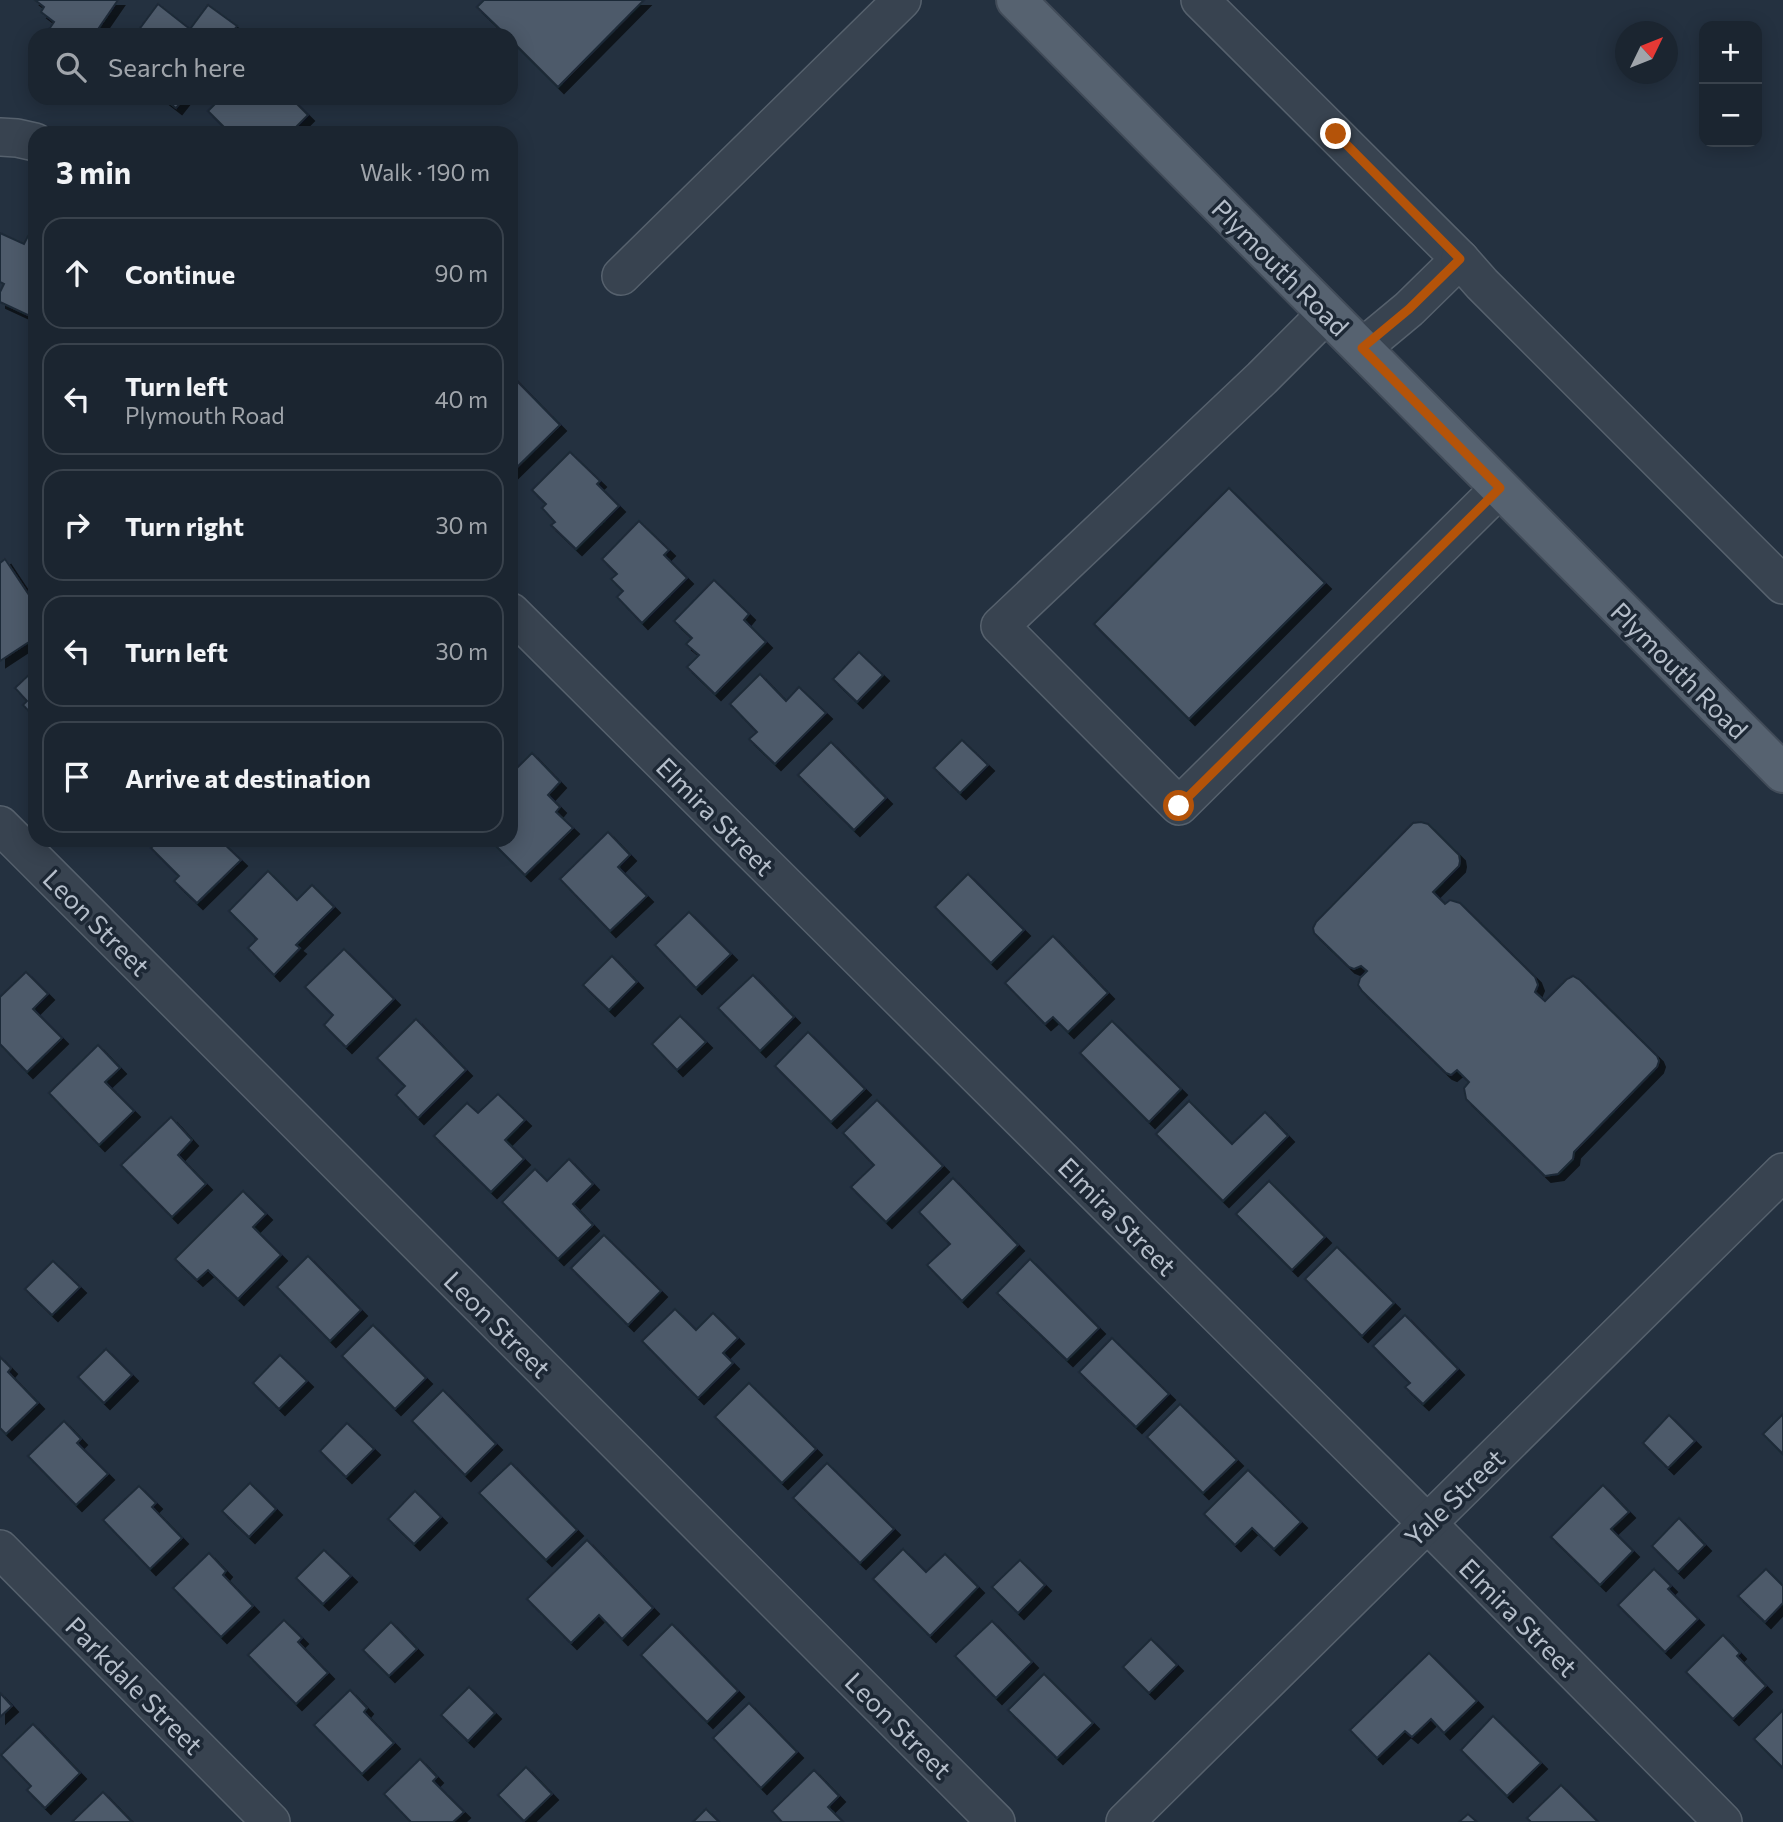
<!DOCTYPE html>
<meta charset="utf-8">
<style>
body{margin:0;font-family:Commissioner,sans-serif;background:#242d38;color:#f1f3f6}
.controls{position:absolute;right:21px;top:21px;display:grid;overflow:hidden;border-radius:14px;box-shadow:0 4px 18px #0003}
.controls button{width:63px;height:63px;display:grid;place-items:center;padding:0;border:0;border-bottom:2px solid #39424c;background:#1b2530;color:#f1f3f6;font:35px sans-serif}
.compass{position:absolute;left:1615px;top:21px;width:63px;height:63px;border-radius:50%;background:#1b2530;box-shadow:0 4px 18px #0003;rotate:47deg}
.stop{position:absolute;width:21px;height:21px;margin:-16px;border:5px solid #b45309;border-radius:50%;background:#fff}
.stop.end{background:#b45309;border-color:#fff;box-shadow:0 2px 7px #0008}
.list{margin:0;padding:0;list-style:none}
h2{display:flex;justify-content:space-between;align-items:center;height:91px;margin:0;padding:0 28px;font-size:30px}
h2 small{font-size:23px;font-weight:400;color:#a0a5ab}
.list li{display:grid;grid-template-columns:46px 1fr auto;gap:21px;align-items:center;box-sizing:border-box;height:112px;margin:0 14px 14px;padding:0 14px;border:2px solid #39424c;border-radius:21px}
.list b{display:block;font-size:26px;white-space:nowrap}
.list p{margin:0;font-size:23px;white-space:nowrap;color:#a0a5ab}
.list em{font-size:23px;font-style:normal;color:#a0a5ab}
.icon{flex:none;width:38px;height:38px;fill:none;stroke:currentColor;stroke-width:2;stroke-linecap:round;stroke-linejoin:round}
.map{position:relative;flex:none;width:1783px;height:1822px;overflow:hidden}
.search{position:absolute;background:#1b2530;box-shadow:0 4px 18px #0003;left:28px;top:28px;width:490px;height:77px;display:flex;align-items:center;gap:18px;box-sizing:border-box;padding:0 24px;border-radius:21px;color:#a0a5ab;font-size:26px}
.panel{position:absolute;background:#1b2530;box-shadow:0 4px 18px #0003;left:28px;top:126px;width:490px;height:721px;border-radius:21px}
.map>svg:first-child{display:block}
.building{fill:#4d5a6b;stroke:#1f2a37;stroke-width:2;filter:url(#shadow)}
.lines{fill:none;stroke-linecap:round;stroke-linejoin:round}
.minor-casing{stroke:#56616d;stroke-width:40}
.major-casing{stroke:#424c59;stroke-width:42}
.minor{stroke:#384350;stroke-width:37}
.major{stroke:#566270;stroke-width:38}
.route{stroke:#b45309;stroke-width:9}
.labels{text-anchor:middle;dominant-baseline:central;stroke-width:7;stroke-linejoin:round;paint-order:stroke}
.street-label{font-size:26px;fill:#b5beca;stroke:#1d2835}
</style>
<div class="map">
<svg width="1783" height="1822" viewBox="0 0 1783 1822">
<defs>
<filter id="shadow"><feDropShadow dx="6" dy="6" stdDeviation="0" flood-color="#0009"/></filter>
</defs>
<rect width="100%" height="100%" fill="#243140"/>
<g class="building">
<polygon points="35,0 118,0 94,35 45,35 54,22 41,12 44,7"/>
<polygon points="484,0 644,0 558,87 511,40 511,35 506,35 477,7"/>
<polygon points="158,4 190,29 208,5 237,26 230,35 135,35"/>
<polygon points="163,98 184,98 176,108"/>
<polygon points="221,98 291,98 308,115 290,133 230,133 208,111"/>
<polygon points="0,233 24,244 28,236 35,239 35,310 32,317 0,302 0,292 4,284 0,282"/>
<polygon points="511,375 560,425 511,473"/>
<polygon points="570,452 600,481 597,484 619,506 576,549 551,525 555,522 542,508 546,504 532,490"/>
<polygon points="1229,488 1325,583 1189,719 1094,624"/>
<polygon points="639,521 669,550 664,555 687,578 642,623 617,597 623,591 611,579 617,574 602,559"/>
<polygon points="5,559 35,604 35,638 0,661 0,563"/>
<polygon points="714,580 749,614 744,620 766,642 715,694 687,667 699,655 686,644 692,638 674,621"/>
<polygon points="859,652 883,675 857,702 833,679"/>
<polygon points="35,669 35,718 23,705 27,701 15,688"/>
<polygon points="760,674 786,701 799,687 826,713 775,764 749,739 757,732 730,704"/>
<polygon points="962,740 988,765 960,793 934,768"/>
<polygon points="831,742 886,798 854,830 798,775"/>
<polygon points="532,753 560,782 548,795 560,807 556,812 573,828 525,875 490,840 511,840 511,774"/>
<polygon points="1421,822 1428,824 1459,855 1460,861 1459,866 1433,892 1445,904 1450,900 1460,903 1535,977 1538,985 1535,992 1545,1001 1567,979 1573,976 1580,980 1657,1056 1659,1061 1657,1067 1574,1152 1573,1159 1558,1174 1545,1176 1466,1099 1464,1088 1469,1082 1457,1070 1451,1075 1446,1073 1362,991 1358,985 1360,978 1367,971 1361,966 1354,969 1349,967 1314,933 1313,928 1316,922 1413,823"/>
<polygon points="608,832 630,855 618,867 647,896 610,931 560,879"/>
<polygon points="159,840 220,840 241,860 197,903 174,881 179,876 151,848"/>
<polygon points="268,871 297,900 312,885 334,907 296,945 300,948 274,975 248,948 257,939 229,911"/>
<polygon points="968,874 1024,930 991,963 935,907"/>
<polygon points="689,912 731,954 696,988 655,945"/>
<polygon points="1053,936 1108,993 1068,1032 1053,1017 1045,1024 1005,983"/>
<polygon points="344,949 394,999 346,1047 324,1025 333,1015 305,987"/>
<polygon points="612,956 637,982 609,1010 583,985"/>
<polygon points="26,972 48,994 33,1009 62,1038 27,1072 0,1044 0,997"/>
<polygon points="753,975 794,1017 760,1051 718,1008"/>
<polygon points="680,1016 706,1042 677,1070 652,1044"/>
<polygon points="416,1019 466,1070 418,1118 396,1095 405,1086 377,1058"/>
<polygon points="1112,1021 1181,1089 1149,1122 1080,1053"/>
<polygon points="808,1032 865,1089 831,1122 775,1066"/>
<polygon points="98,1045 120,1068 105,1082 134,1111 99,1145 49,1093"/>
<polygon points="498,1094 525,1120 505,1140 524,1159 491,1192 434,1136 467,1103 478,1113"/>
<polygon points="877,1100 943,1166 886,1222 851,1187 874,1165 843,1133"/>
<polygon points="1189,1101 1232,1144 1265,1112 1288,1136 1223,1201 1156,1134"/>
<polygon points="171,1117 192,1140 178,1155 206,1184 172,1217 121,1165"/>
<polygon points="569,1159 593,1184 573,1204 593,1225 558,1259 502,1202 535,1169 547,1181"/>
<polygon points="953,1178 1018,1245 962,1301 927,1265 950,1244 919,1212"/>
<polygon points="1269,1181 1325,1237 1292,1270 1236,1214"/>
<polygon points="243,1191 266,1214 253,1227 281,1255 238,1299 208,1270 197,1280 175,1259"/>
<polygon points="604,1235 661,1291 628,1325 571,1268"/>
<polygon points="1337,1247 1394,1303 1362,1336 1305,1279"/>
<polygon points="308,1256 361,1310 330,1341 277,1287"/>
<polygon points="1030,1259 1099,1328 1067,1360 997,1293"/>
<polygon points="53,1261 80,1287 52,1315 25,1289"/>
<polygon points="675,1309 696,1330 713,1313 738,1338 723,1353 733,1363 698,1398 642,1341"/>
<polygon points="1405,1315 1458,1369 1423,1404 1405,1387 1410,1383 1373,1346"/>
<polygon points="373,1325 426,1378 395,1409 342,1356"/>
<polygon points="1112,1338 1169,1394 1136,1427 1079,1372"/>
<polygon points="106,1349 132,1375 104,1403 78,1377"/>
<polygon points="280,1355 307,1381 279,1409 253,1383"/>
<polygon points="0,1357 11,1368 8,1372 38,1403 6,1434 0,1428"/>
<polygon points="749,1383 816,1449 782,1483 715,1417"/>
<polygon points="443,1390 496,1444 465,1475 412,1421"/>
<polygon points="1180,1404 1237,1460 1203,1493 1147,1437"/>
<polygon points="1783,1414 1783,1454 1763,1434"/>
<polygon points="1669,1415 1695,1441 1668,1468 1643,1443"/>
<polygon points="64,1421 81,1439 77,1443 108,1474 76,1505 28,1456"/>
<polygon points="347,1423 374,1449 346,1477 320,1451"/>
<polygon points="511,1463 577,1530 546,1560 479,1493"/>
<polygon points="827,1463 894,1529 860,1563 793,1498"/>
<polygon points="1248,1470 1301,1522 1274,1549 1252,1528 1235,1545 1204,1514"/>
<polygon points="250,1483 276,1509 249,1537 222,1511"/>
<polygon points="1603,1485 1629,1512 1611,1529 1633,1551 1600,1585 1551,1537"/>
<polygon points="139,1486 156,1503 152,1507 182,1538 150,1569 103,1520"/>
<polygon points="415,1491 441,1517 414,1544 388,1519"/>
<polygon points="1679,1518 1705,1545 1678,1572 1652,1546"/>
<polygon points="587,1540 653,1608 622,1639 599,1615 571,1643 527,1599"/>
<polygon points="903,1549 926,1572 945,1554 978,1587 930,1636 873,1579"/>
<polygon points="324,1550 351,1576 323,1604 296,1578"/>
<polygon points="209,1553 226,1571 223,1575 253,1606 221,1637 173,1588"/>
<polygon points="1020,1560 1045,1585 1018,1613 992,1587"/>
<polygon points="1654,1569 1671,1586 1668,1589 1698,1619 1665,1652 1618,1605"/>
<polygon points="1766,1569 1783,1586 1783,1603 1765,1622 1738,1596"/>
<polygon points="284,1620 302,1638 298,1642 328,1673 296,1704 248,1655"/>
<polygon points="992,1621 1032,1662 996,1698 955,1656"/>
<polygon points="391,1622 417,1649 389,1676 363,1650"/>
<polygon points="672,1624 738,1691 707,1722 641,1655"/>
<polygon points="1723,1635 1740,1653 1737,1656 1766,1686 1733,1719 1686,1672"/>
<polygon points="1151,1639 1177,1665 1149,1693 1123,1667"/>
<polygon points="1429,1653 1477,1701 1444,1733 1431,1719 1412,1737 1405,1731 1377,1758 1350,1730"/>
<polygon points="1044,1674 1093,1723 1057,1758 1008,1710"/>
<polygon points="469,1687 495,1713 468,1741 441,1715"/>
<polygon points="350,1690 367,1708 364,1712 394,1743 362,1774 314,1725"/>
<polygon points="0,1693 12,1706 0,1717"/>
<polygon points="749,1703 797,1752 761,1788 713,1738"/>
<polygon points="1783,1710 1783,1768 1754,1739"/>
<polygon points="1493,1716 1541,1763 1507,1796 1461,1750"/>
<polygon points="33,1724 80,1773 45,1808 27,1790 31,1786 1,1755"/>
<polygon points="420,1759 437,1777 433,1781 464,1812 453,1822 411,1822 384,1794"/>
<polygon points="526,1767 552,1794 524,1821 498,1795"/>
<polygon points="814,1770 839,1796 828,1807 843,1822 782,1822 772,1811"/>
<polygon points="1561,1785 1598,1822 1531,1822 1527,1818"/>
<polygon points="103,1792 132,1822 72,1822"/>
<polygon points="706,1809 719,1822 693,1822"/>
<polygon points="1468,1814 1477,1822 1459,1822"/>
</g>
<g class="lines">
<g class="minor-casing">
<g id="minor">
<polyline points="1200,0 1460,259 1409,309 1362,348"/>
<polyline points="0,137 17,138 35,142"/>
<polyline points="1460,259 1482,284 1783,585"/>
<polyline points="621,276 902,0"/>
<polyline points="1327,313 1262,378 1000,626 1179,806 1500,488"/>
<polyline points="511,612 1427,1523 1723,1822"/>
<polyline points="0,825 996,1822"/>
<polyline points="0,1549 271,1822"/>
<polyline points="1125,1822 1783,1172"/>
</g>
</g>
<g class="major-casing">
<polyline id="major" points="1016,0 1783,773"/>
</g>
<use href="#minor" class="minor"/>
<use href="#major" class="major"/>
</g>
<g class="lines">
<polyline class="route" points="1179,806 1500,488 1362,348 1409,309 1460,259 1336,134"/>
</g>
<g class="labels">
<g class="street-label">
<text transform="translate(1281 267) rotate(45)">Plymouth Road</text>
<text transform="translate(1680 670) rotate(45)">Plymouth Road</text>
<text transform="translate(716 816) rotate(45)">Elmira Street</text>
<text transform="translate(97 922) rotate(45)">Leon Street</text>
<text transform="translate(1118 1216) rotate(45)">Elmira Street</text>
<text transform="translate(498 1324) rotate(45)">Leon Street</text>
<text transform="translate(1454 1497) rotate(-44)">Yale Street</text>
<text transform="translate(1519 1617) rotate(45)">Elmira Street</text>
<text transform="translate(135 1685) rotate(45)">Parkdale Street</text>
<text transform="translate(899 1725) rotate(45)">Leon Street</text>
</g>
</g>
</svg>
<div class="controls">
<button>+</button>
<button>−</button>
</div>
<svg class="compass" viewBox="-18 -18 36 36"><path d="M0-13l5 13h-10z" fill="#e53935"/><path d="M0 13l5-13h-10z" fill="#a0a5ab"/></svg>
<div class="stop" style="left:1179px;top:806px"></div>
<div class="stop end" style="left:1336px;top:134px"></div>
<div class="search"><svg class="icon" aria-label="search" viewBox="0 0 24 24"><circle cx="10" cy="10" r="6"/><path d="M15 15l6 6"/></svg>Search here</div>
<section class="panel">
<h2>3 min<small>Walk · 190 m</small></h2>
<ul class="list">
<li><svg class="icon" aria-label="ahead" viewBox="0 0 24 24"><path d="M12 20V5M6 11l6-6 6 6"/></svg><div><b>Continue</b></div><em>90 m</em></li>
<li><svg class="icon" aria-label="left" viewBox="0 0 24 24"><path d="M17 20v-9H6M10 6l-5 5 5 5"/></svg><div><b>Turn left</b><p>Plymouth Road</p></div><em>40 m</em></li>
<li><svg class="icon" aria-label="right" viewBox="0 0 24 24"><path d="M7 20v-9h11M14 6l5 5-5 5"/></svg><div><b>Turn right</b></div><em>30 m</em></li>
<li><svg class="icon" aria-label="left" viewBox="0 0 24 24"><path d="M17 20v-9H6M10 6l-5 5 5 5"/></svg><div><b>Turn left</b></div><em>30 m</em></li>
<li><svg class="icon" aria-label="arrive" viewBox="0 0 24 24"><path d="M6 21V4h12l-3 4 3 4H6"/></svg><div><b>Arrive at destination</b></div></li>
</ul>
</section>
</div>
